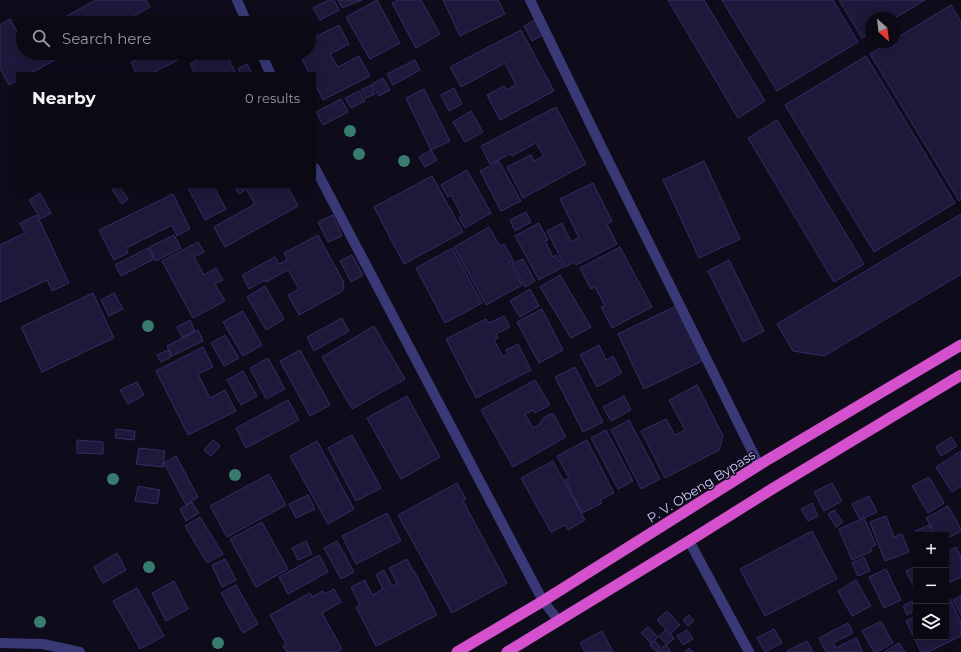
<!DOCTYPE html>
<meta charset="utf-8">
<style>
body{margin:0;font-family:Montserrat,sans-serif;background:#13121d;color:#f1f3f6}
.controls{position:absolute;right:12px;bottom:12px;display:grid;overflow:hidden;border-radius:0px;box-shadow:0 2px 10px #0003}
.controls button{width:36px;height:36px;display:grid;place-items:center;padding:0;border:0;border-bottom:1px solid #2a2a34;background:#0a0914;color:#f1f3f6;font:20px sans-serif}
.compass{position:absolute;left:865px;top:12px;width:36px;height:36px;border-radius:50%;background:#0a0914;box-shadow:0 2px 10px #0003;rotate:152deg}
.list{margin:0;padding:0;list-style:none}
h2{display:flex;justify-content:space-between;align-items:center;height:52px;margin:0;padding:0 16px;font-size:17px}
h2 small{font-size:13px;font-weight:400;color:#999aa0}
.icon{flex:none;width:22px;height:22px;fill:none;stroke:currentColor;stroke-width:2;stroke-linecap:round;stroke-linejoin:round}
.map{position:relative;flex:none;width:961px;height:652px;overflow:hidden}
.search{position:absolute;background:#0a0914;box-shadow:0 2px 10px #0003;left:16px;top:16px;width:300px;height:44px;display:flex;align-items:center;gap:10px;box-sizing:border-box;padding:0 14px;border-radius:22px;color:#999aa0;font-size:15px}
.panel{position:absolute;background:#0a0914;box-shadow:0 2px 10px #0003;left:16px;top:72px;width:300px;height:116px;border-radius:0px}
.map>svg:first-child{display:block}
.building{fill:#1e193a;stroke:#352c65}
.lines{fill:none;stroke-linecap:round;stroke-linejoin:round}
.service{stroke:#393977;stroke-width:10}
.minor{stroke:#393977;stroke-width:10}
.trunk{stroke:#d450cc;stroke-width:11}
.tree{fill:#377c6e}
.labels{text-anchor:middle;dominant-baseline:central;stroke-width:3;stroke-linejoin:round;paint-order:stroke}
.street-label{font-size:13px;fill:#ccc8fc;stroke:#0e0c1a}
</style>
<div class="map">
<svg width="961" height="652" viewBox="0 0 961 652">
<rect width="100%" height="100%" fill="#0e0c1a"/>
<g class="building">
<polygon points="96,0 146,0 150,7 122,23 54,23"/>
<polygon points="329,0 334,0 339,10 320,20 313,8"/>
<polygon points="338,0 362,0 342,8"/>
<polygon points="377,0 400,43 370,59 346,17"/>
<polygon points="398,0 421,0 440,34 416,48 392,3"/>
<polygon points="443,0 498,0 505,14 460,36"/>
<polygon points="668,0 704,0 765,101 738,118"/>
<polygon points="722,0 833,0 858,42 777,91"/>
<polygon points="839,0 925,0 895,18 871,18 871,32 862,38"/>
<polygon points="951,5 961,22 961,199 959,201 870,54 890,42 895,42 895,39"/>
<polygon points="10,19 22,41 23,40 23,53 68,53 31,73 17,73 17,81 9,85 0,68 0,25"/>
<polygon points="535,20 543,35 532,41 524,26"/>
<polygon points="339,25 349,44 330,54 338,67 359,56 370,76 323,100 315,84 315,73 309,73 299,53 309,53 309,40"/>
<polygon points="521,30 554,91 500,120 487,95 504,86 506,90 516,85 505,63 461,87 450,67"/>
<polygon points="151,53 177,53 180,59 152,73 136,73 131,62"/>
<polygon points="211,53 225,53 236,73 191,73 194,72 190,64"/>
<polygon points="866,56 955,203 874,252 785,105"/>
<polygon points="415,60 420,70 393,85 387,74"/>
<polygon points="247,64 252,73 240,73 238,69"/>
<polygon points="383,78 390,90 379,96 372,84"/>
<polygon points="371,85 375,94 366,98 361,90"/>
<polygon points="454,88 462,104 449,111 441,95"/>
<polygon points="424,89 450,141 431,150 406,98"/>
<polygon points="359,91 365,101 351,108 345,98"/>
<polygon points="341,99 348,112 323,125 316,112"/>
<polygon points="556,107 586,164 523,198 507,167 531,155 534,161 544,156 536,143 512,156 510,154 490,164 481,146"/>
<polygon points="471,111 483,132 465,142 453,122"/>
<polygon points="777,120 864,264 834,282 748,138"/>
<polygon points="431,150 437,160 425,167 419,157"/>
<polygon points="499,161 521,201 501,211 480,171"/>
<polygon points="704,161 740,239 699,258 663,180"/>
<polygon points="467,170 491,213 465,228 459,218 462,216 451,195 448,197 441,185"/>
<polygon points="432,176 463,232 404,264 374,207"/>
<polygon points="593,183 612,221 607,224 617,244 576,265 574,262 565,267 547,231 562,223 571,242 579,238 560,199"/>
<polygon points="117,187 120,187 128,199 122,204 112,190"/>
<polygon points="191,187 214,187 226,209 205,220 188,188"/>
<polygon points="235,187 291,187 289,189 298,206 225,247 214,227 255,204 246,189 239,194"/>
<polygon points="40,193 51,213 41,219 29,200"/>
<polygon points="173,194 190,229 177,236 172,225 126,248 128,253 114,260 99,230"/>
<polygon points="526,212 531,222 515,231 510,220"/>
<polygon points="961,214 961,274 824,356 793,351 777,324"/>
<polygon points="37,215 69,283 52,291 47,280 0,302 0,245 25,233 20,223"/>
<polygon points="333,215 342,236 328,242 318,222"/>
<polygon points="539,223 548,240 545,241 553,257 556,255 563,267 539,280 515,236"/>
<polygon points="489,227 500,246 504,244 514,261 509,263 522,285 486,305 454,247"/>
<polygon points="174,235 181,248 156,261 149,247"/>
<polygon points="318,235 343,281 344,288 341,292 299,315 288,295 299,289 288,270 266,282 265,280 249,289 242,275 275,257 279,264 287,260 284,253"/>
<polygon points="198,242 204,252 194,257 204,275 216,268 223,280 215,284 225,301 193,318 162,261"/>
<polygon points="620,247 652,307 612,328 601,307 605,306 595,287 591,289 580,268"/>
<polygon points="148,248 154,259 121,276 115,265"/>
<polygon points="452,248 482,303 445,323 416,268"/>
<polygon points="352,255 363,275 351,282 340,261"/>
<polygon points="523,259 535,281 525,287 512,264"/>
<polygon points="729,260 764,331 743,342 708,271"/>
<polygon points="560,275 591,327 571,338 540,287"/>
<polygon points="265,286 284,319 266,330 247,297"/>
<polygon points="530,289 539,306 520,317 510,301"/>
<polygon points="93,293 114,338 42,372 21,327"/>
<polygon points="114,293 123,309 109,316 101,300"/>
<polygon points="678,305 704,360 644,389 618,334"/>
<polygon points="542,309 563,350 539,363 517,322"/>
<polygon points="243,311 262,345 243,356 223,322"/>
<polygon points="504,316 510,327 496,334 498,338 494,340 503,357 508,354 506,350 518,344 531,370 476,398 446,339 486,319 489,323"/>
<polygon points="342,318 349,331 314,351 307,337"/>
<polygon points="190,320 195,331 182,337 177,327"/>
<polygon points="374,326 405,379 352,409 322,357"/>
<polygon points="198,330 203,341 172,356 167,346"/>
<polygon points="225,335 239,358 224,366 211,343"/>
<polygon points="599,345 606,360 613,356 622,373 597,387 580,355"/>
<polygon points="203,347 213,367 198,374 210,398 225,390 236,411 188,435 156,371"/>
<polygon points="168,350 171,357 161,362 157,355"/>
<polygon points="300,350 330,405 310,416 280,361"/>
<polygon points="268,358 285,389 266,399 250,368"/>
<polygon points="575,367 603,422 583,432 555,377"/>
<polygon points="243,371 257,396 241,405 227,380"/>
<polygon points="535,380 550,405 535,413 533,410 525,414 533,428 539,425 543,418 553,413 566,437 513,467 481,410"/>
<polygon points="137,382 144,395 128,404 120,390"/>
<polygon points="697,385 723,436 719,450 665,478 641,431 666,419 675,435 685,430 669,400"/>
<polygon points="407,396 440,457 401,479 367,418"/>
<polygon points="624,396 631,410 611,421 603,407"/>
<polygon points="288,400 299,420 246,448 236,428"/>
<polygon points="629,420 660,479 641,489 611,430"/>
<polygon points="116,429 135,431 134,440 115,438"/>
<polygon points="606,430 633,481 618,489 591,438"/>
<polygon points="352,435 381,488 356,501 328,448"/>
<polygon points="951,437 957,446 941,456 936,447"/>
<polygon points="77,440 103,442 103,454 77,453"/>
<polygon points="213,440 220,446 211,456 204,450"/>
<polygon points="587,440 614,493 600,500 602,503 582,513 565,480 569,478 557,456"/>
<polygon points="317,441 354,509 328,524 290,456"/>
<polygon points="139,448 165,451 163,467 136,464"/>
<polygon points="961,451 961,486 952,492 936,467"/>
<polygon points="176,456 198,497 186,505 164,463"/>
<polygon points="553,461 585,520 568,530 565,525 551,532 521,478"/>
<polygon points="269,474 286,505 227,537 210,506"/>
<polygon points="929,477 944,503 928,513 912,486"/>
<polygon points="457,483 466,499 463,501 507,583 452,613 398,515"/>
<polygon points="832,483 842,501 824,511 814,492"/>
<polygon points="138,486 160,490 157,504 135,501"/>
<polygon points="308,495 315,509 296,518 289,504"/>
<polygon points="869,496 877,512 860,520 852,504"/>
<polygon points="192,502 199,513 186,521 180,509"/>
<polygon points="812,503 818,516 808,521 801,509"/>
<polygon points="948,506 961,529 961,531 946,539 946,535 936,535 926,518"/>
<polygon points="834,510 843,522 836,527 828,514"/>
<polygon points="387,513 401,541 356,564 342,536"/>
<polygon points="886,516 894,537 902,534 909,552 885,561 870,522"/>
<polygon points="200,517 223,554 207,563 185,526"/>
<polygon points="864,518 876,545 870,547 872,551 852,560 839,529"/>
<polygon points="262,522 288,569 256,587 230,539"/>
<polygon points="929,525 933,535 917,535 915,531"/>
<polygon points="812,531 837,579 765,616 740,569"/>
<polygon points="306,541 312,554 298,560 292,548"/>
<polygon points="337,541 354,572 341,579 324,548"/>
<polygon points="956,547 961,557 961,577 946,584 946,552"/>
<polygon points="117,553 126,570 103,583 94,567"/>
<polygon points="319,555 328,572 288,594 279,577"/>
<polygon points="864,557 870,571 858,576 852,563"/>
<polygon points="225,559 236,580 222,587 212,565"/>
<polygon points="407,559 413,571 414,571 437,615 376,646 356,607 360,605 351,587 365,580 372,595 383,589 376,575 384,570 392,586 397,583 389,568"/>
<polygon points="916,566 916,591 906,571"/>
<polygon points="886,569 901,600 884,608 869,577"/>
<polygon points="856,580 871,606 852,616 838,591"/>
<polygon points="174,581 188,609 166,621 152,593"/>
<polygon points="236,585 258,624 243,633 221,593"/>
<polygon points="137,588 164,636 140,649 113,601"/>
<polygon points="334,589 341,602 322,613 342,649 337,652 287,652 283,646 286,644 270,615 310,593 312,597 323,591 325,594"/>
<polygon points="961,595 961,615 953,600"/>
<polygon points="950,599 961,622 961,636 928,652 921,652 906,621 916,616 916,637 946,637 946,601"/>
<polygon points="912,601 916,610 907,615 903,606"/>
<polygon points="667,611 680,625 670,634 657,620"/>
<polygon points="689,615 694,621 688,626 683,620"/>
<polygon points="881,621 893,643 877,652 874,652 862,631"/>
<polygon points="848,623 853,633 833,643 836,648 856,638 863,652 826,652 819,638"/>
<polygon points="648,627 658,637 651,643 641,633"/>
<polygon points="774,629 782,643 765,652 757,638"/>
<polygon points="666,630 674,638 667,645 659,636"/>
<polygon points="687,630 693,639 683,645 677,636"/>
<polygon points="602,631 613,652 585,652 580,643"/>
<polygon points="655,641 660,647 655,651 650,645"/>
<polygon points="807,641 813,652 787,652 787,651"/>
<polygon points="899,643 905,652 884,652"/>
<polygon points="666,645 671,652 656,652"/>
<polygon points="689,648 693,652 685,652"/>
</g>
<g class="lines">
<polyline class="service" points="0,643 43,644 80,652"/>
<g class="minor">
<polyline points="237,0 247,23"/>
<polyline points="530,0 600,144 759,465"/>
<polyline points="261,53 270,73"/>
<polyline points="315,168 543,601 559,621"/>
<polyline points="689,541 749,652"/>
</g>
<g class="trunk">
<polyline points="457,652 543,601 759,465 961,345"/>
<polyline points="507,652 689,541 772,489 961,375"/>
</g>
</g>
<g class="tree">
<circle cx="350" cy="131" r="6"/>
<circle cx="359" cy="154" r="6"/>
<circle cx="404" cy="161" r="6"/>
<circle cx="148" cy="326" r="6"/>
<circle cx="235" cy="475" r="6"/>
<circle cx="113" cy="479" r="6"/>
<circle cx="149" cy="567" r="6"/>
<circle cx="40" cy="622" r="6"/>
<circle cx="218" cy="643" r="6"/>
</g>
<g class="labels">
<g class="street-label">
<text transform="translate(701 486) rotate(-32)">P. V. Obeng Bypass</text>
</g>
</g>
</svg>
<div class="controls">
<button>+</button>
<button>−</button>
<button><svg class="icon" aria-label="layers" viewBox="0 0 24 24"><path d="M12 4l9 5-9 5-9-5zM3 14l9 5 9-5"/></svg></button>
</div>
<svg class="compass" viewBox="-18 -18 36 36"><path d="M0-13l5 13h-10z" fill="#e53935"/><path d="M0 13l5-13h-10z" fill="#999aa0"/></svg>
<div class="search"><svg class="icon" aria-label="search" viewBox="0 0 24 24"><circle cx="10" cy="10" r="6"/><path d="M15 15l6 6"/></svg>Search here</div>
<section class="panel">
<h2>Nearby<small>0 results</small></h2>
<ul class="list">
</ul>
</section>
</div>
